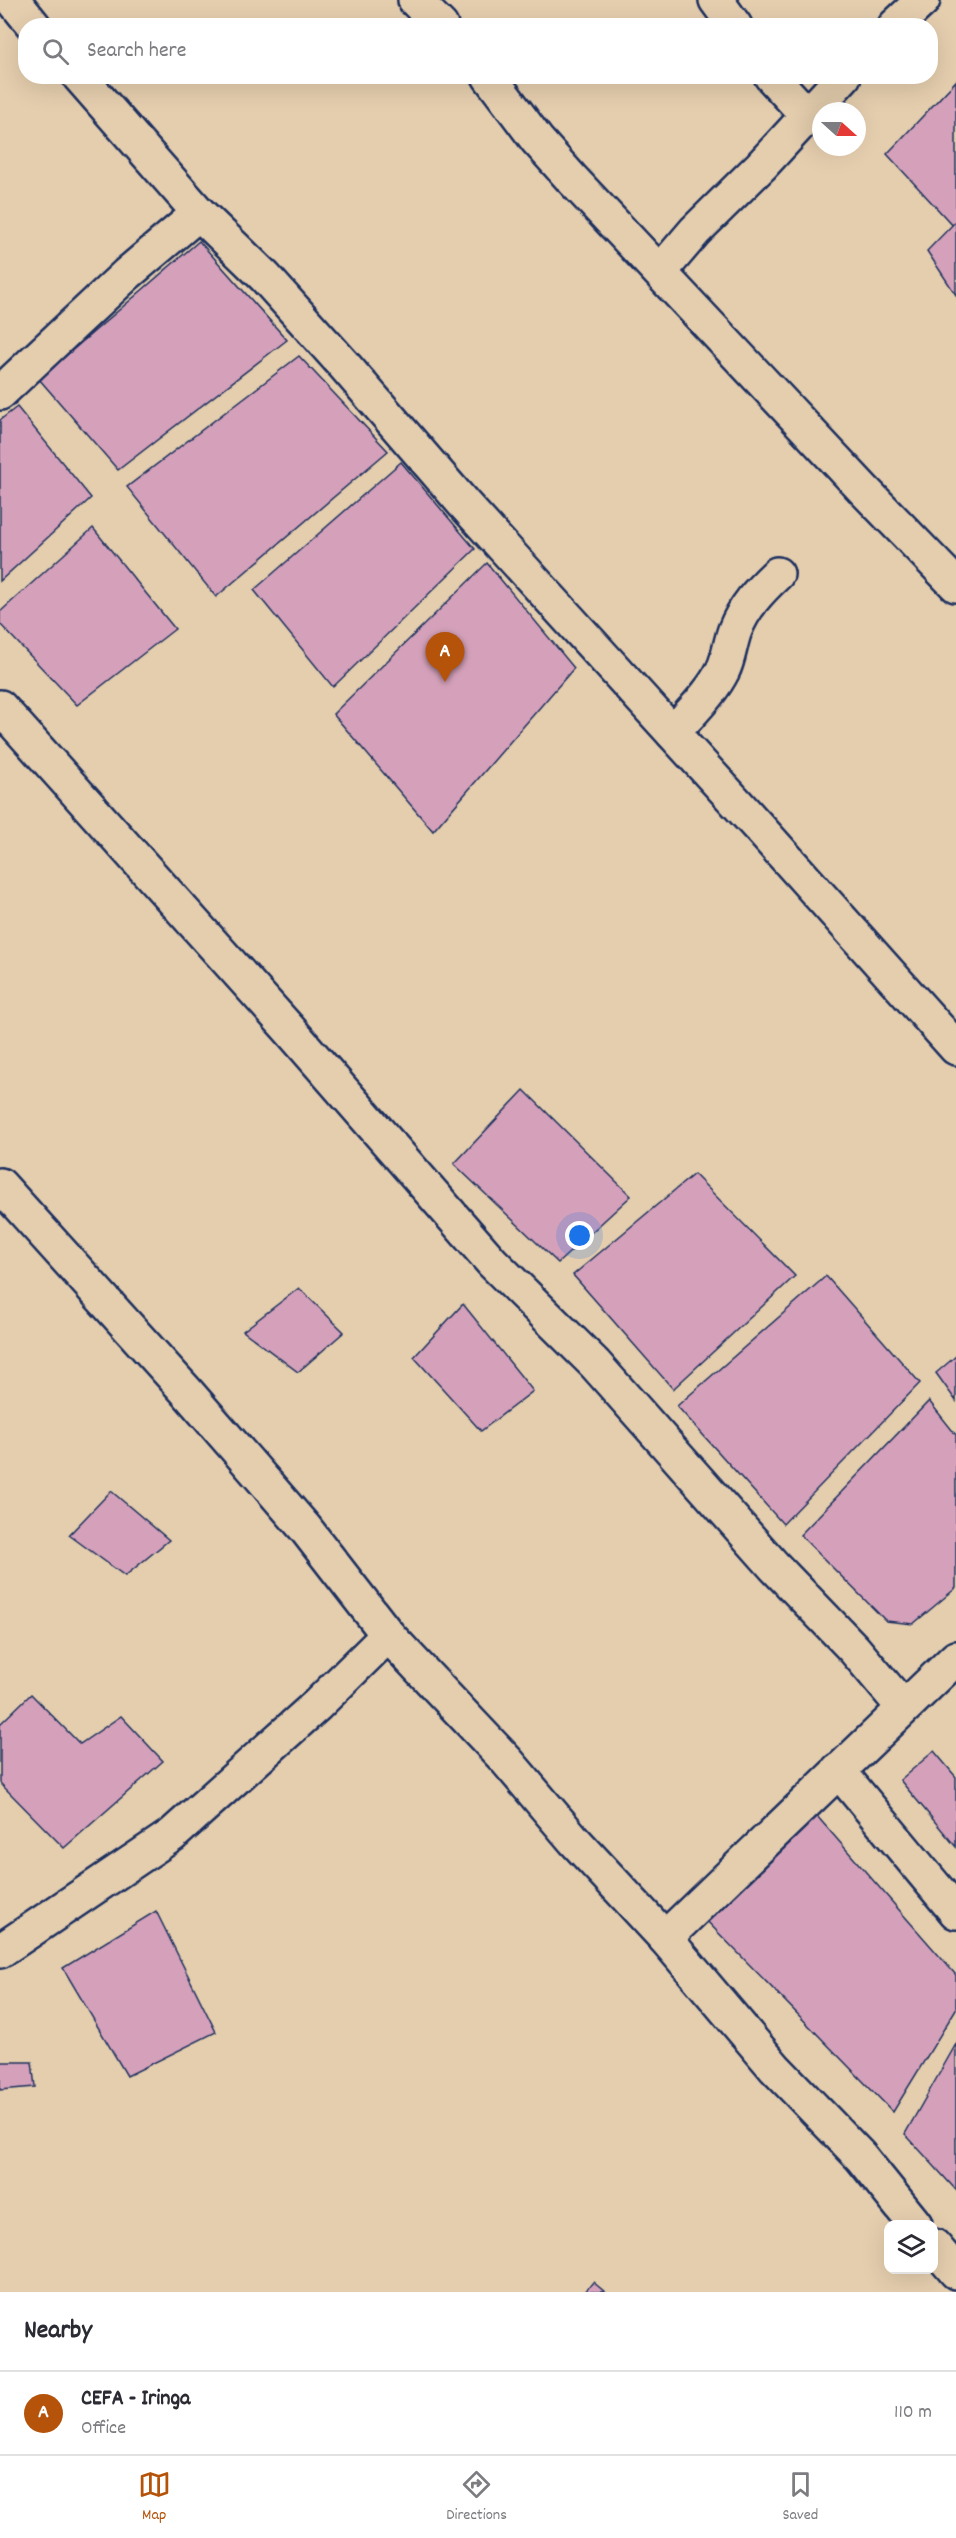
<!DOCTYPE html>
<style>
body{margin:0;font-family:Dekko,sans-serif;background:#f7f7f7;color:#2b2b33}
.controls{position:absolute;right:18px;bottom:18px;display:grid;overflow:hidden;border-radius:12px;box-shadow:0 6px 24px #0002}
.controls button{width:54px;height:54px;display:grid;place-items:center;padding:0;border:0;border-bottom:2px solid #e1e1e2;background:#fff;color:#2b2b33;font:30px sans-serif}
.compass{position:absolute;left:812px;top:102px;width:54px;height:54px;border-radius:50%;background:#fff;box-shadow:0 6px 24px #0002;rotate:111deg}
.you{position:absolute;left:580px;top:1236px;width:21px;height:21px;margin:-15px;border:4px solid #fff;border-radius:50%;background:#1a73e8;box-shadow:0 0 0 9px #1a73e833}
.badge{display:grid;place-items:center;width:39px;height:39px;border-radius:50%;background:#b45309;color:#fff;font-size:20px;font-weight:700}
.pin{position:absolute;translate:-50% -50px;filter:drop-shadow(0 2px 3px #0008)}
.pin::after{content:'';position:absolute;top:32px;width:21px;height:18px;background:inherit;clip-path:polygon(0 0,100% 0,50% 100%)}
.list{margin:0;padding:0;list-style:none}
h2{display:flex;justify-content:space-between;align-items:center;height:78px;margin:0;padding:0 24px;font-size:26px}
h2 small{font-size:20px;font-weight:400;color:#7c7c81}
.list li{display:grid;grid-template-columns:39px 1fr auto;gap:18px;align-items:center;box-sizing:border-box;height:84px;padding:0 24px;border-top:2px solid #e1e1e2}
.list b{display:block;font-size:22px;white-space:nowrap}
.list p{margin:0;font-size:20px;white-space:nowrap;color:#7c7c81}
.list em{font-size:20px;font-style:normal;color:#7c7c81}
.icon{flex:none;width:33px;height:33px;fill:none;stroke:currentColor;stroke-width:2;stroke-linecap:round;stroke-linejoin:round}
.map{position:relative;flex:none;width:956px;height:2292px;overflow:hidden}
.search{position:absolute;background:#fff;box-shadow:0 6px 24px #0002;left:18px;right:18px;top:18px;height:66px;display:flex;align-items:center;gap:15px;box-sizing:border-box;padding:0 21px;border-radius:24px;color:#7c7c81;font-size:22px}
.sheet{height:162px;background:#fff}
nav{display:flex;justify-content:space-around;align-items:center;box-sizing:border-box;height:84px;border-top:2px solid #e1e1e2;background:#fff;font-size:16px;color:#7c7c81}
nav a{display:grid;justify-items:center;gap:3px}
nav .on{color:#b45309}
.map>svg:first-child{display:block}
.building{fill:#d5a1ba;stroke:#1b2f5e;stroke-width:1.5}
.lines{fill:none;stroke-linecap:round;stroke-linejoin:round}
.minor-casing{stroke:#1b2f5e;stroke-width:38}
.minor{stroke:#e5ceae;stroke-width:33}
</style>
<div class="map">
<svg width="956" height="2292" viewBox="0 0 956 2292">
<rect width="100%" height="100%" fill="#e5ceae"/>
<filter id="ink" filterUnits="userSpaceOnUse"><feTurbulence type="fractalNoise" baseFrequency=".0167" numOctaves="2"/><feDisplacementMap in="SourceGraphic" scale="12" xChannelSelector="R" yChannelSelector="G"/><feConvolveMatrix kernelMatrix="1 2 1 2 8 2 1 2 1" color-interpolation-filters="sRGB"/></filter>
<g filter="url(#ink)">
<g class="building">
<polygon points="956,81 956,229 887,154"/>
<polygon points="956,221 956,295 927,251"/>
<polygon points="199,241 287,340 118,470 39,379"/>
<polygon points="299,356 388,451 216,597 127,487"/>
<polygon points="17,407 91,498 0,581 0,420"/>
<polygon points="401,462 475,549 333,687 254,590"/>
<polygon points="93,528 175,629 77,705 0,624 0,612"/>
<polygon points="487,563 574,668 433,831 333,714"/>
<polygon points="524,1090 631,1196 558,1263 454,1164"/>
<polygon points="694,1174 795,1276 673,1389 573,1275"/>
<polygon points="826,1276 920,1383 783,1524 677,1406"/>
<polygon points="299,1288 344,1332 298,1372 243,1331"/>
<polygon points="463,1304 533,1391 481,1431 414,1357"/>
<polygon points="956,1356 956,1401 936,1373"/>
<polygon points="929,1401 956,1435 956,1588 913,1624 886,1621 800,1535"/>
<polygon points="111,1491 169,1540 125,1576 69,1535"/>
<polygon points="31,1694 80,1744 121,1716 163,1761 64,1848 0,1783 0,1724"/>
<polygon points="934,1751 956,1777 956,1847 900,1780"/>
<polygon points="816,1815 956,1975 956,2009 893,2112 704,1918"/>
<polygon points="156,1911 216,2032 127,2076 63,1968"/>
<polygon points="956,2044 956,2190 905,2134"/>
<polygon points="0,2062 32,2062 35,2087 0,2090"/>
<polygon points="593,2282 605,2292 585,2292"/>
</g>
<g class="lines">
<g class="minor-casing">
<g id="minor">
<polyline points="13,0 34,26"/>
<polyline points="415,0 441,26"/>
<polyline points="716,0 735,26"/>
<polyline points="895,26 923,0"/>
<polyline points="79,76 199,213 265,277 344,365 464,504 763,832 956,1048"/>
<polyline points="489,76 537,140 571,178 864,490 956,585"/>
<polyline points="771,76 807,115"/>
<polyline points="660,272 695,231 761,166 844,76"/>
<polyline points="0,393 127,274 199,213"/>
<polyline points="0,707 289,1029 492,1262 595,1364 774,1566 854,1649 903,1707"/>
<path d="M673,733C690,713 711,694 723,670C729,658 730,643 735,630C744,607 759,591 777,574"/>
<polyline points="0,1185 187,1392 305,1528 388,1635 507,1761 574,1840 665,1938 775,2068 861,2157 915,2224"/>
<polyline points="838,1770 956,1912"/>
<polyline points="665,1938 956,1658"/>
<polyline points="0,1951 172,1835 317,1705 388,1635"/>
<polyline points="934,2246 956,2272"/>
</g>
</g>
<use href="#minor" class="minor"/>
</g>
</g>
</svg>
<div class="controls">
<button><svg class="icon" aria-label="layers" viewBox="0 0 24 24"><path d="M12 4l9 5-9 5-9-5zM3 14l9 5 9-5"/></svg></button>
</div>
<svg class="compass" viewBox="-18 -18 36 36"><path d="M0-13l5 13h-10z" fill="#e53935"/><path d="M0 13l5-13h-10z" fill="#7c7c81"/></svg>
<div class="you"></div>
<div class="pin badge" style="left:445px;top:682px">A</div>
<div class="search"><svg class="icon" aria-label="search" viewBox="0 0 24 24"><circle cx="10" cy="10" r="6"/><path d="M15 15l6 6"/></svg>Search here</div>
</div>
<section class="sheet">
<h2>Nearby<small></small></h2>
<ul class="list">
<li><span class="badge">A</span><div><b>CEFA - Iringa</b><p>Office</p></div><em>110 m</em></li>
</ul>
</section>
<nav>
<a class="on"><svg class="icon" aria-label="map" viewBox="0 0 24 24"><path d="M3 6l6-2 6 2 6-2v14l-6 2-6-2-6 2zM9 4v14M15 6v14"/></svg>Map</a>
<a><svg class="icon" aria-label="directions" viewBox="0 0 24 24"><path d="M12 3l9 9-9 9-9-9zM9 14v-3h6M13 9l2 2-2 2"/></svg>Directions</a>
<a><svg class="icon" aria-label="saved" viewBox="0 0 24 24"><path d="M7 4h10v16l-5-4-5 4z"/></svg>Saved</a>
</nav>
